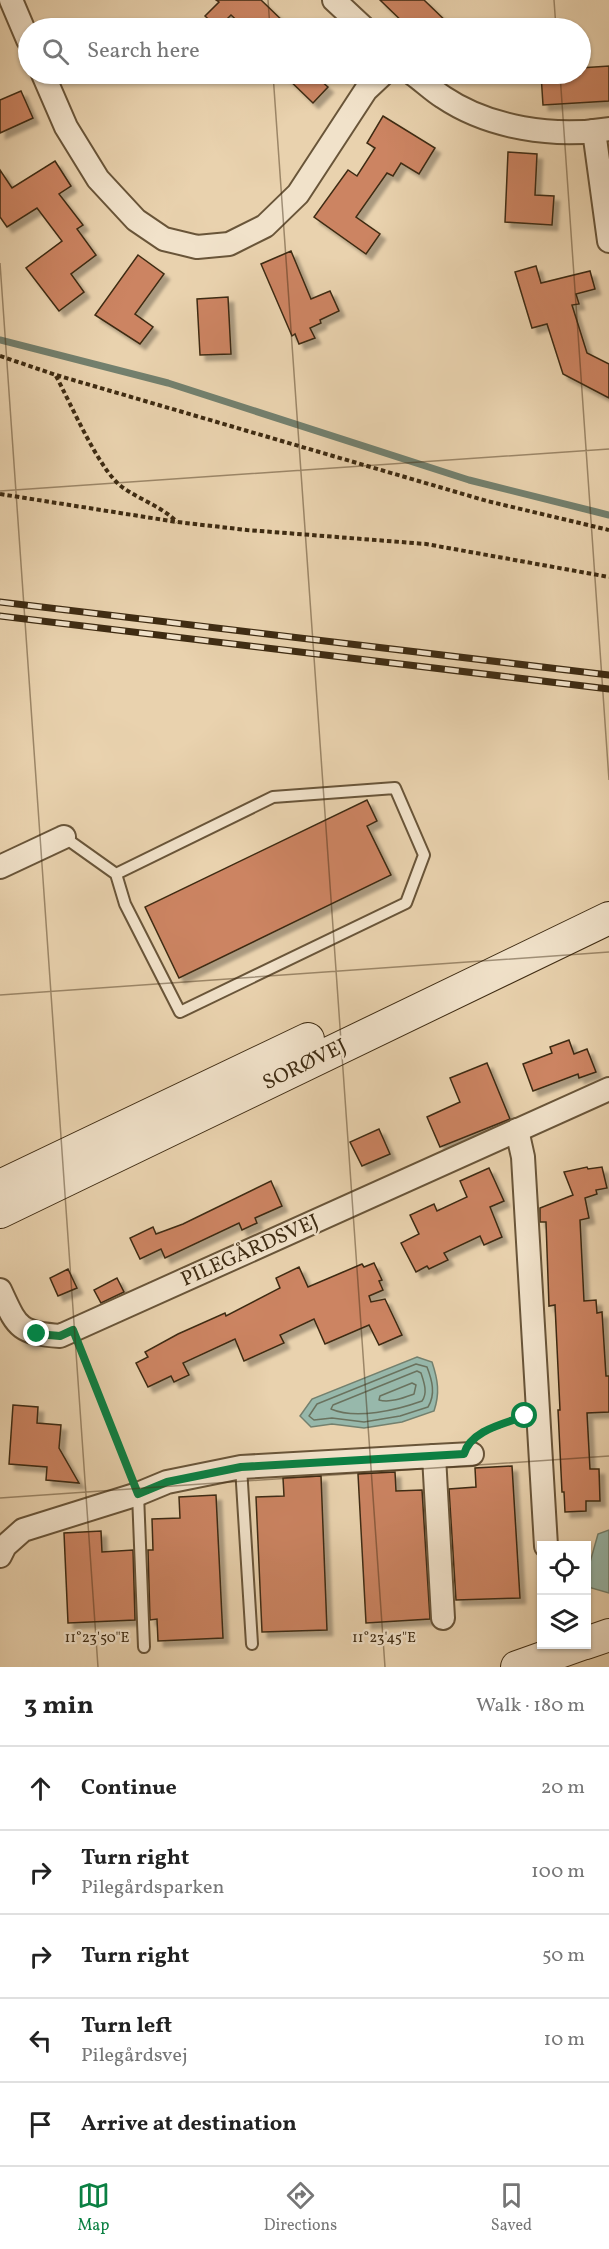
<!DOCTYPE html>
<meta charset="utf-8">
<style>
body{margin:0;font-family:Vollkorn,serif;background:#f2f2f2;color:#222}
.controls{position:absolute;right:18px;bottom:18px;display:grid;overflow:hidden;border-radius:0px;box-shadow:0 2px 4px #0004}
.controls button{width:54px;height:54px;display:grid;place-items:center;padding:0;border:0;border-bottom:2px solid #e0e0e0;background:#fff;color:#222;font:30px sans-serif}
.stop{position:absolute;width:18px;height:18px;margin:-14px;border:4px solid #0b8043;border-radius:50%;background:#fff}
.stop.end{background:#0b8043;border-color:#fff;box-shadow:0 2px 6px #0008}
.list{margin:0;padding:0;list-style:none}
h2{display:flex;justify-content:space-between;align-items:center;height:78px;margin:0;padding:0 24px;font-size:26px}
h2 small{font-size:20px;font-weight:400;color:#767676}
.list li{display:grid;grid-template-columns:39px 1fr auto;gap:18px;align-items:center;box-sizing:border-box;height:84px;padding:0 24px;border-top:2px solid #e0e0e0}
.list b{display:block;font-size:22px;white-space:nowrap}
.list p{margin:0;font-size:20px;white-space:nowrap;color:#767676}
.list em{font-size:20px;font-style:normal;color:#767676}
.icon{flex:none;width:33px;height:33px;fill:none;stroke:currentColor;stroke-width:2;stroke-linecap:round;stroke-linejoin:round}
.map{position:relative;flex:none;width:609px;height:1667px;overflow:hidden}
.search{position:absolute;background:#fff;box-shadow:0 2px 4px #0004;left:18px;right:18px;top:18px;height:66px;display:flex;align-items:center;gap:15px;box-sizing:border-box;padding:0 21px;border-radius:33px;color:#767676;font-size:22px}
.sheet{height:498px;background:#fff}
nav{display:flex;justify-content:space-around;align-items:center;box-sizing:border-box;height:84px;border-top:2px solid #e0e0e0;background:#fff;font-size:16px;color:#767676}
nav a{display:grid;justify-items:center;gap:3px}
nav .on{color:#0b8043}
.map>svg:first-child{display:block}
.water{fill:#97b8ab;stroke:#73806e;stroke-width:1.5}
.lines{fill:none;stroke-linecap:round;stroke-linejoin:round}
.shore{stroke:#6a725e;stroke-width:1.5}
.stream{stroke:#73806e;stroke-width:7}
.building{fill:#cc8462;stroke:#3e2b12;stroke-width:1.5;filter:url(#shadow)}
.lane-casing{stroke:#695539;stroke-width:14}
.street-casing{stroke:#695539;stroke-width:26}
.secondary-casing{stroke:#3e2b12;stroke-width:34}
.path{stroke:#3e2b12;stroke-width:4;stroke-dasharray:4.5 3;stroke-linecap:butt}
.lane{stroke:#f1e2ca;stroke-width:10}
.street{stroke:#f1e2ca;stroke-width:22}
.secondary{stroke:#f1e2ca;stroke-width:32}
.rail-casing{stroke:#3e2b12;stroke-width:7}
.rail{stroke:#f1e2ca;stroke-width:4.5;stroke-dasharray:14;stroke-linecap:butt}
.route{stroke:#0b8043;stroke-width:8}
.ticks{fill:none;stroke:#3e2b12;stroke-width:1.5;stroke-opacity:0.45}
.labels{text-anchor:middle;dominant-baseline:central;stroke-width:4.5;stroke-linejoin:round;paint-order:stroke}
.street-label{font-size:21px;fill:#3e2b12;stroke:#f1e2ca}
.ticks-label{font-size:15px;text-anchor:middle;fill:#3e2b12;stroke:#f1e2ca;stroke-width:4.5;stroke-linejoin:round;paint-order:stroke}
</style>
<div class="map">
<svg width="609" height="1667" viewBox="0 0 609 1667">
<defs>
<filter id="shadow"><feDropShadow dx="5.5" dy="5.5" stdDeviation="1.5" flood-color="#0004"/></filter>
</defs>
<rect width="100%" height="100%" fill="#e9d2ae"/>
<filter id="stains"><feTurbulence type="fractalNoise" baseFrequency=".00333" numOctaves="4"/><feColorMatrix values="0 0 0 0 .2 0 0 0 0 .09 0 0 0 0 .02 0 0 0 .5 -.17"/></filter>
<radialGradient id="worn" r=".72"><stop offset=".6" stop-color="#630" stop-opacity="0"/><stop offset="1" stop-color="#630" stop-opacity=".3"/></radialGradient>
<g class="water">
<path d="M417,1357L432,1362C438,1380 440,1393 434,1411L402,1422L364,1428L332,1424L311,1427L300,1416L312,1399Z"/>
<polygon points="609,1530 609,1593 588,1587 587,1573 598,1534"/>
</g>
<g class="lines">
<g class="shore">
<path d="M416,1364L427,1367C432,1380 436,1394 428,1407L400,1416L364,1422L332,1418L314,1420L309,1416L317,1404Z"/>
<path d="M417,1371L421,1373C424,1382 428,1393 422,1401C397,1410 356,1420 331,1409L333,1405Z"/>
<path d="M412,1383L416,1385L414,1394C403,1398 390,1403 379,1400L380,1396Z"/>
</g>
<polyline class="stream" points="0,340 168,383 469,480 609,515"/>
</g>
<g class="building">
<polygon points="216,0 261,0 290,28 245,28 231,15 218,28 205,16 219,2"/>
<polygon points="380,0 424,0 453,28 409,28"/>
<polygon points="609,66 609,101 543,105 541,74 580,74 580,68"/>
<polygon points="283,74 313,74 328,87 313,103"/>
<polygon points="21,91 33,118 0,133 0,100"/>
<polygon points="383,116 435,148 419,174 401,163 393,176 387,173 356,217 380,234 366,254 314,217 348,170 357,176 375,148 367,143"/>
<polygon points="508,152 537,154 535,195 554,196 552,225 505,222"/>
<polygon points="55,161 71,186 59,194 83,225 77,229 96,255 71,274 84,292 59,311 26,268 62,241 37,208 7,227 0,217 0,170 12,188"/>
<polygon points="291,251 311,299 330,291 339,311 320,320 321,323 310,328 315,338 299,344 295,334 292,336 261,264"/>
<polygon points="138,255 164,274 135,314 153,327 140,344 95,315"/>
<polygon points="536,266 541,283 590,271 595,289 576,294 579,304 572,305 587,353 609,364 609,398 563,374 547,324 532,328 515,272"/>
<polygon points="228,297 231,354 200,355 197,299"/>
<polygon points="367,800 377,821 367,826 391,875 179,978 145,907"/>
<polygon points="569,1040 574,1054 587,1049 596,1072 579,1078 578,1074 533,1091 523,1064 552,1053 550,1047"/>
<polygon points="487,1063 510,1119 440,1147 427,1117 460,1102 450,1078"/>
<polygon points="379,1129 390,1154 362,1166 350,1142"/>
<polygon points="587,1167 588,1169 602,1167 607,1188 596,1190 597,1194 585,1198 589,1218 580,1220 584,1301 596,1300 597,1313 602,1312 606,1376 609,1376 609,1412 587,1413 590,1469 599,1469 600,1501 586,1501 586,1511 565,1512 564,1492 562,1492 558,1410 560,1410 555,1305 549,1306 546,1222 540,1222 540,1208 573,1195 564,1172"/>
<polygon points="489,1168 504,1201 490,1207 502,1237 484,1245 480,1236 444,1253 448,1260 429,1269 427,1266 416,1272 401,1243 419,1234 410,1215 434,1204 437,1211 467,1197 460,1181"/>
<polygon points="271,1181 282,1206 255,1218 257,1223 242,1230 239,1223 165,1258 161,1249 140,1259 130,1238 153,1227 156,1234 183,1224"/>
<polygon points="374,1263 382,1280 379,1281 383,1290 369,1296 371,1302 385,1299 402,1335 379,1345 369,1325 325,1344 314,1319 280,1335 284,1343 244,1361 235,1339 183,1363 189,1375 174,1382 171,1376 148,1387 136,1363 148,1357 145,1352 178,1334 225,1313 226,1316 280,1288 276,1278 299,1267 308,1287 362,1264 364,1267"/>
<polygon points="68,1269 77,1288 58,1296 50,1278"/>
<polygon points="117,1278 124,1292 101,1303 94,1290"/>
<polygon points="13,1405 38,1407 37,1423 61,1425 59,1448 79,1483 46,1480 47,1467 9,1464"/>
<polygon points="512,1466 520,1598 456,1600 449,1489 476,1487 475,1468"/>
<polygon points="395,1472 396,1491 422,1490 430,1619 366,1623 358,1474"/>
<polygon points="321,1476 327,1630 262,1632 256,1497 284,1496 283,1478"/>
<polygon points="216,1495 223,1638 158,1641 157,1619 150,1620 148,1550 153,1550 152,1519 180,1518 179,1497"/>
<polygon points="101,1531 102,1552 133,1550 135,1620 68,1623 64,1533"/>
</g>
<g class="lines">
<g class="lane-casing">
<g id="lane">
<polyline points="64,837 116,874 273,797 395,788 424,855 406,903 180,1012 125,904 116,874"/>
<polyline points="241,1467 252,1644"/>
<polyline points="138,1494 144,1647"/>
</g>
</g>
<g class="street-casing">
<g id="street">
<polyline points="11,0 28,40"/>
<polyline points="334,0 364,28"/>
<polyline points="43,74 66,127 98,179 136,220 164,239 197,247 229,244 265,226 298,194 366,90 383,74"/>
<path d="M413,74C423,81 432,90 443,97C489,128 554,138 609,129"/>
<polyline points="594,131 609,241"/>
<polyline points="0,867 64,837"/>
<polyline points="517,1130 523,1157 546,1546"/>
<path d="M0,1290C17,1326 17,1333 60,1336L609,1089"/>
<polyline points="434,1456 472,1454"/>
<polyline points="0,1556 5,1546 23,1530 138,1494 167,1482 241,1467 434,1456 443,1618"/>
</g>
</g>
<g class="secondary-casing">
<g id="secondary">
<polyline points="0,1186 308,1039"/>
<polyline points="0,1212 609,918"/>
<polyline points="586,1643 609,1635"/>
<polyline points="517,1667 582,1644"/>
</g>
</g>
<g class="path">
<polyline points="0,356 56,375 487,501 609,530"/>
<path d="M56,376C71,404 99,470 122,487C140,500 161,506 177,522"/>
<polyline points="0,494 177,522 247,530 426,544 609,577"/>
<polyline points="80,1348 130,1475"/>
<polyline points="478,1435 518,1419"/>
</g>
<use href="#lane" class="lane"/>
<use href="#street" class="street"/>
<use href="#secondary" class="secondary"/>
<g class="rail-casing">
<g id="rail">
<polyline points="0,602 609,675"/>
<polyline points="0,616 609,689"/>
</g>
</g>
<use href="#rail" class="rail"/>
</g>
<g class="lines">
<path class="route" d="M37,1334L60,1336L73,1330L138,1494L167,1482L241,1467L464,1454C471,1430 504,1424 525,1416"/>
</g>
<path class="ticks" d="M268,0L270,28M554,0L556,28M273,74L385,1667M560,74L609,780M0,263L98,1667M0,491L609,449M0,995L609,952M0,1498L609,1456"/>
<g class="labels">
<g class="street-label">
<text transform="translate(305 1065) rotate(-26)">SORØVEJ</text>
<text transform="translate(250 1251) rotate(-24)">PILEGÅRDSVEJ</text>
</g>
</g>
<g class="ticks-label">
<text x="97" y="1642">11°23'50"E</text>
<text x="384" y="1642">11°23'45"E</text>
</g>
<rect width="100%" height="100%" filter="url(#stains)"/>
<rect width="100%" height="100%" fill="url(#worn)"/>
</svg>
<div class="controls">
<button><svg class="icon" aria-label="locate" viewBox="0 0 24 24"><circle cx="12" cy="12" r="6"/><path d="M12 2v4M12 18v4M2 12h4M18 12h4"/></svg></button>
<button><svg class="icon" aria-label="layers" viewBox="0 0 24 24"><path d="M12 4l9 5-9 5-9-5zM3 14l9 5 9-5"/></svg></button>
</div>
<div class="stop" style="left:525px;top:1416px"></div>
<div class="stop end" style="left:37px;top:1334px"></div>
<div class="search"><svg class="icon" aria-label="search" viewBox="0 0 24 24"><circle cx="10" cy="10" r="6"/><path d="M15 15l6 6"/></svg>Search here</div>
</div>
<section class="sheet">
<h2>3 min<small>Walk · 180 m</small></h2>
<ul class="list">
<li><svg class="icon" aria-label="ahead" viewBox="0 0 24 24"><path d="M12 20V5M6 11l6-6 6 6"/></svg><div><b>Continue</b></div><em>20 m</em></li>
<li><svg class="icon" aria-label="right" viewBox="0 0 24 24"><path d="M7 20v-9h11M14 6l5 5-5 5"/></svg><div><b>Turn right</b><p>Pilegårdsparken</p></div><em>100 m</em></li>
<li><svg class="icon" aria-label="right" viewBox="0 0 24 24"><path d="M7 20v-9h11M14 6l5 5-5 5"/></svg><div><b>Turn right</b></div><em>50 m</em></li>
<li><svg class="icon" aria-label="left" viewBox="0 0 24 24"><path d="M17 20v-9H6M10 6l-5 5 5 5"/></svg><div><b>Turn left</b><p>Pilegårdsvej</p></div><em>10 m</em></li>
<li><svg class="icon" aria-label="arrive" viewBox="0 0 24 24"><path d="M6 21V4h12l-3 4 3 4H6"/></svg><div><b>Arrive at destination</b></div></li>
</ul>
</section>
<nav>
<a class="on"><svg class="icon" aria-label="map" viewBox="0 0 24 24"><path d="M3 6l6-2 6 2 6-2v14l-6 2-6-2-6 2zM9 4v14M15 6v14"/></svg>Map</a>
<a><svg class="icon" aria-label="directions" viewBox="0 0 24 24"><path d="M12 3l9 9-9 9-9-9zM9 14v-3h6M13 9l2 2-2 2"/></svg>Directions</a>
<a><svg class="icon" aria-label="saved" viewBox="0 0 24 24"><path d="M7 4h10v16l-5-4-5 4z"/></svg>Saved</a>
</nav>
